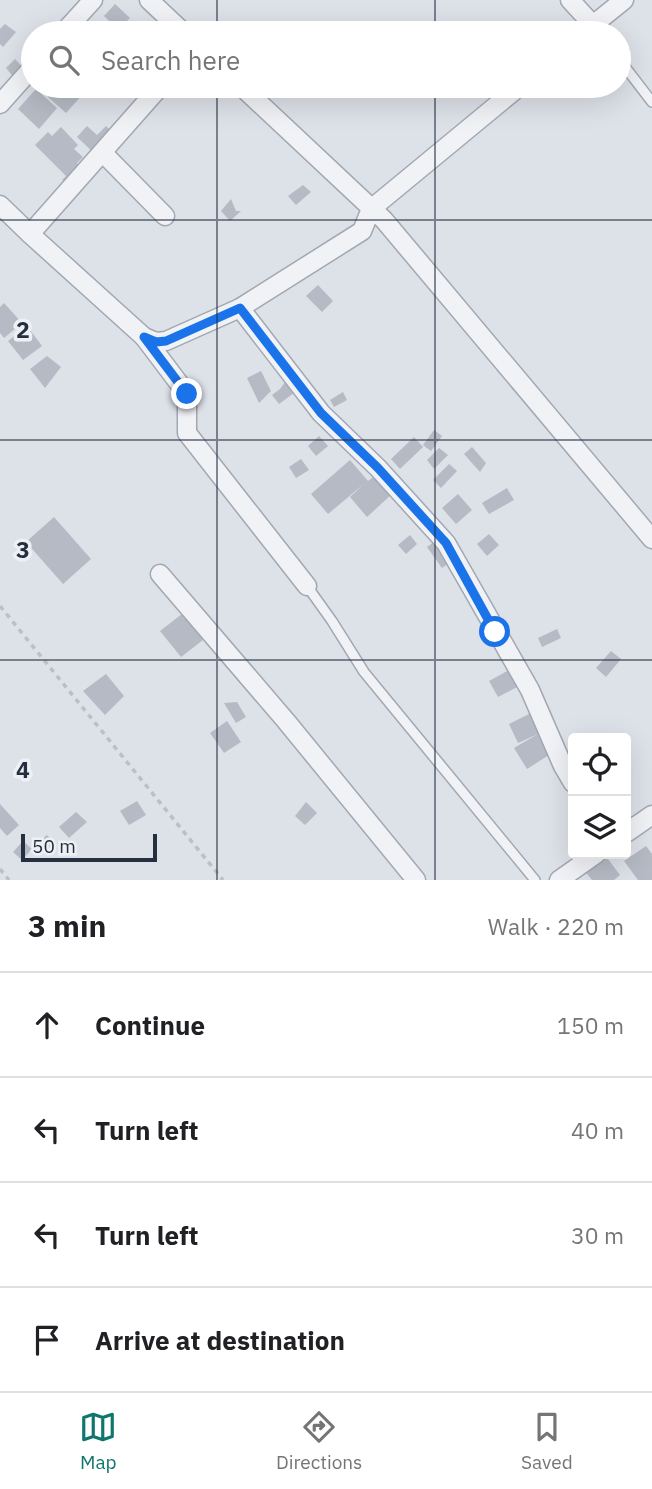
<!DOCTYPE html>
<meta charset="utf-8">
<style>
body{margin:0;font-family:"IBM Plex Sans",sans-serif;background:#f2f2f2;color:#202124}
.controls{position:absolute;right:21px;bottom:21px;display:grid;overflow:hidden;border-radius:7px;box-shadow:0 7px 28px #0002}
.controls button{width:63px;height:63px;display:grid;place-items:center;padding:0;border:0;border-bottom:2px solid #e0e0e0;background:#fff;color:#202124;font:35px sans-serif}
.scale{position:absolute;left:21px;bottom:18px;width:136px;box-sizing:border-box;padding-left:7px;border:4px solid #262f3f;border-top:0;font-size:19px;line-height:24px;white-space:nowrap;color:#262f3f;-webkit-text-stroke:5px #edf0f5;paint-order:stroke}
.stop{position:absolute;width:21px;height:21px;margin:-16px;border:5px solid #1a73e8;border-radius:50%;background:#fff}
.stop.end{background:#1a73e8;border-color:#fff;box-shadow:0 2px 7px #0008}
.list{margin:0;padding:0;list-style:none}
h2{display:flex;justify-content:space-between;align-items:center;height:91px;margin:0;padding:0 28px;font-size:30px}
h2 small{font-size:23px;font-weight:400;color:#757577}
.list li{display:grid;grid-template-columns:46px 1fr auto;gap:21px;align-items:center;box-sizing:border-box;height:105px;padding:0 28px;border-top:2px solid #e0e0e0}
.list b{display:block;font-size:26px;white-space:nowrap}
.list em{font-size:23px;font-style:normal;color:#757577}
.icon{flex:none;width:38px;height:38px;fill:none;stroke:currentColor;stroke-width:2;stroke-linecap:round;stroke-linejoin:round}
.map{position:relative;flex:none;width:652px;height:880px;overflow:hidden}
.search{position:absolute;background:#fff;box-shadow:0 7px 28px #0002;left:21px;right:21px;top:21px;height:77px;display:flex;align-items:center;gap:18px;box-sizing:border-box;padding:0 24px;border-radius:38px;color:#757577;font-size:26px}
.sheet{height:511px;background:#fff}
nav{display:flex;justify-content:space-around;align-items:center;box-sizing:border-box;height:98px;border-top:2px solid #e0e0e0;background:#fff;font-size:19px;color:#757577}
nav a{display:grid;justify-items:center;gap:4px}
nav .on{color:#0f766e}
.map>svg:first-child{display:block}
.building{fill:#b5bac4}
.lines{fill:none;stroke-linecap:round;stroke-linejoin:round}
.lane-casing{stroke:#a2a8b2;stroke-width:12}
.street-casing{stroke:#a2a8b2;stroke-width:21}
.path{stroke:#bbbfc6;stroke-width:3.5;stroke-dasharray:5 5;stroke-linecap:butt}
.lane{stroke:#f0f2f6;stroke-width:9}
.street{stroke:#f0f2f6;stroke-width:18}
.route{stroke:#1a73e8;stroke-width:9}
.grid{fill:none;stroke:#262f3f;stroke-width:2;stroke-opacity:0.55}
.grid-label{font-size:23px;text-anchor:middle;font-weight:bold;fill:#262f3f;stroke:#edf0f5;stroke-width:7;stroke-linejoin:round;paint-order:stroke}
</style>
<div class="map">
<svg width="652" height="880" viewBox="0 0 652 880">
<rect width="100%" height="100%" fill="#dde1e8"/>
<g class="building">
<polygon points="115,4 130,18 118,30 104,16"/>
<polygon points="5,24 16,32 3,47 0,44 0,29"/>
<polygon points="15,59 26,71 16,80 6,68"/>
<polygon points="58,86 76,86 84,93 66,113 48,97"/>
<polygon points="36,89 57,108 39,129 18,109"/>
<polygon points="87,126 97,135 106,126 116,135 96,155 77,137"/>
<polygon points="61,127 78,145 74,149 83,157 77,163 81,177 68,182 62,180 66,176 35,145 48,132 52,136"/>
<polygon points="303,185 311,192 296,205 288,196"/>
<polygon points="231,199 236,211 241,211 230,221 221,211"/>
<polygon points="318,285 333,301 322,312 306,296"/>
<polygon points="4,303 22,323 4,338 0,333 0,307"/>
<polygon points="27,326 42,346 23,360 8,341"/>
<polygon points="47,356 61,367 45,388 30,369"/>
<polygon points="261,371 271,391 259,403 247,378"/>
<polygon points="285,382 294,393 279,404 272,395 280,389"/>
<polygon points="343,392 347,400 334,407 330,400"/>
<polygon points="434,430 442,436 431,451 423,445"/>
<polygon points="319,436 328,446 316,456 308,446"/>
<polygon points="414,437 423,447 400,469 391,459"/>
<polygon points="472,447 486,463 480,472 464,454"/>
<polygon points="439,448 448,455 434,469 427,460"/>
<polygon points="301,459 309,470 296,478 289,467"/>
<polygon points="350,460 368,481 376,475 392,494 367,517 350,497 365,483 328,514 311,494"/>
<polygon points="449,464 457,471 441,488 433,480"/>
<polygon points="507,488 514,500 489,514 482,503"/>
<polygon points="458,494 472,510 456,524 442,508"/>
<polygon points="54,517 91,559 63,584 26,542"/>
<polygon points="489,534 499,545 487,556 477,544"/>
<polygon points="410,535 417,544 406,554 398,545"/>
<polygon points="434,542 449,563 442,568 427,547"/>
<polygon points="182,614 203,640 181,657 160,631"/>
<polygon points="557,629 561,638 542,647 538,638"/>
<polygon points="611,651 621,659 606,677 596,668"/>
<polygon points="509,670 519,686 498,697 489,681"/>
<polygon points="106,674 124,696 105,715 83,691"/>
<polygon points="237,702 246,717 236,723 224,703"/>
<polygon points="531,713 552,753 527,769 514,748 538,734 518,743 509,724"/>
<polygon points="227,721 241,742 224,753 210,733"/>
<polygon points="137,801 146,815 129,825 120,811"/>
<polygon points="306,802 317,813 305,825 295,816"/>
<polygon points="0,804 19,825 7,836 0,828"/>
<polygon points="76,812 87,822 69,838 59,827"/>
<polygon points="47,835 54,843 45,852 37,844"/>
<polygon points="23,841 32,849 22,860 13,852"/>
<polygon points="646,846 652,854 652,880 638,880 624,861"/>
<polygon points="605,855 620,875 614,880 592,880 584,870"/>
</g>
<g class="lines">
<g class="lane-casing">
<g id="lane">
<polyline points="619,59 652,102"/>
<polyline points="307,586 332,621 364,672 535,880"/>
</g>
</g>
<g class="street-casing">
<g id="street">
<polyline points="149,0 184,33"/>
<polyline points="570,0 593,25"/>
<polyline points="63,33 93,0"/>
<polyline points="583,33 624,0"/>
<polyline points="241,86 384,220 652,539"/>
<polyline points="0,104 33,67"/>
<polyline points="103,153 165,216"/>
<polyline points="0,205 30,234 144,337"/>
<polyline points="30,234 157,90"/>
<polyline points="240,308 321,413 378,468 446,543 530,690 563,766 573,783"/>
<polyline points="160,574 286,721 416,880"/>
<polyline points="307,586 187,433 187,394 144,337 156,342 166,341 240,308 362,231 371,209 520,86"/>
<polyline points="626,833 652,815"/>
<polyline points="559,880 596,854"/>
</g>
</g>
<g class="path">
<polyline points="0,606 223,880"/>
<polyline points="0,869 9,880"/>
</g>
<use href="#lane" class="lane"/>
<use href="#street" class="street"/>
</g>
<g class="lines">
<polyline class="route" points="187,394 144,337 156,342 166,341 240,308 321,413 378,468 446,543 495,632"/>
</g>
<path class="grid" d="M217,0V33M435,0V33M217,86V880M435,86V880M0,220H652M0,440H652M0,660H652"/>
<g class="grid-label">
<text x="23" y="338">2</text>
<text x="23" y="558">3</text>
<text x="23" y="778">4</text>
</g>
</svg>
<div class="controls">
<button><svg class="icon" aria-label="locate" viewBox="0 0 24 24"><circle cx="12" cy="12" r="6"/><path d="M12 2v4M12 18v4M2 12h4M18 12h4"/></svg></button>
<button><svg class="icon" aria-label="layers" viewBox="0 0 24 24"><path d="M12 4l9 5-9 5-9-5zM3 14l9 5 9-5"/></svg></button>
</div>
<div class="scale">50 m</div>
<div class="stop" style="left:495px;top:632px"></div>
<div class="stop end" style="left:187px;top:394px"></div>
<div class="search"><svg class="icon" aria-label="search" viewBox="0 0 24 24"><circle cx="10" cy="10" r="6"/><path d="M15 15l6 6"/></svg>Search here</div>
</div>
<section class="sheet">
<h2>3 min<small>Walk · 220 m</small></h2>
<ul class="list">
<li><svg class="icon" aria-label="ahead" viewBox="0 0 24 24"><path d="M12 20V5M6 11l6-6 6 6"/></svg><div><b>Continue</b></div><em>150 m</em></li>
<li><svg class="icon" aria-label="left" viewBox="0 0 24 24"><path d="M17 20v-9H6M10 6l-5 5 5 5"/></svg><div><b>Turn left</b></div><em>40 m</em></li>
<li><svg class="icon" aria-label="left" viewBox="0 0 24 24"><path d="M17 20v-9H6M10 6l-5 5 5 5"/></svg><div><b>Turn left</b></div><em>30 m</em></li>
<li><svg class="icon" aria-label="arrive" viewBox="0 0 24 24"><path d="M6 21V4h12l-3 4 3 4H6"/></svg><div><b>Arrive at destination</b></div></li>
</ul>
</section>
<nav>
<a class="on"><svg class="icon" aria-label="map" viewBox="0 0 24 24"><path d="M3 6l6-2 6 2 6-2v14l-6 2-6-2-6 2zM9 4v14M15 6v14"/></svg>Map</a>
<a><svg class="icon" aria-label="directions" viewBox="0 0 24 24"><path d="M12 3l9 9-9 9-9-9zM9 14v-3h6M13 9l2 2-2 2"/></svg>Directions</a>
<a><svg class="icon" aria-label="saved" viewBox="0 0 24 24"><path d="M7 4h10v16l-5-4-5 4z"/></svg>Saved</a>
</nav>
